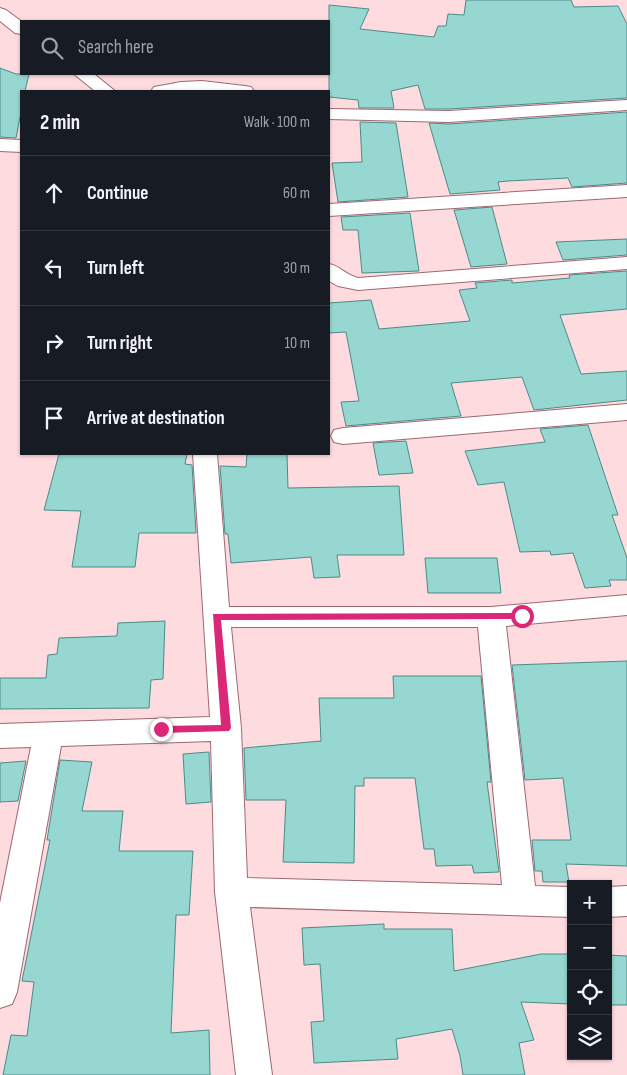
<!DOCTYPE html>
<meta charset="utf-8">
<style>
body{margin:0;font-family:"Sofia Sans Condensed",sans-serif;background:#242831;color:#f1f3f6}
.controls{position:absolute;right:15px;bottom:15px;display:grid;overflow:hidden;border-radius:0px;box-shadow:0 1px 4px #0004}
.controls button{width:45px;height:45px;display:grid;place-items:center;padding:0;border:0;border-bottom:1px solid #363941;background:#171b24;color:#f1f3f6;font:25px sans-serif}
.stop{position:absolute;width:15px;height:15px;margin:-11px;border:4px solid #db2777;border-radius:50%;background:#fff}
.stop.end{background:#db2777;border-color:#fff;box-shadow:0 1px 5px #0008}
.list{margin:0;padding:0;list-style:none}
h2{display:flex;justify-content:space-between;align-items:center;height:65px;margin:0;padding:0 20px;font-size:21px}
h2 small{font-size:16px;font-weight:400;color:#9ea1a6}
.list li{display:grid;grid-template-columns:32px 1fr auto;gap:15px;align-items:center;box-sizing:border-box;height:75px;padding:0 20px;border-top:1px solid #363941}
.list b{display:block;font-size:19px;white-space:nowrap}
.list em{font-size:16px;font-style:normal;color:#9ea1a6}
.icon{flex:none;width:28px;height:28px;fill:none;stroke:currentColor;stroke-width:2;stroke-linecap:round;stroke-linejoin:round}
.map{position:relative;flex:none;width:627px;height:1075px;overflow:hidden}
.search{position:absolute;background:#171b24;box-shadow:0 1px 4px #0004;left:20px;top:20px;width:310px;height:55px;display:flex;align-items:center;gap:12px;box-sizing:border-box;padding:0 18px;border-radius:0px;color:#9ea1a6;font-size:19px}
.panel{position:absolute;background:#171b24;box-shadow:0 1px 4px #0004;left:20px;top:90px;width:310px;height:365px;border-radius:0px}
.map>svg:first-child{display:block}
.building{fill:#96d7d2;stroke:#4c8b88}
.lines{fill:none;stroke-linecap:round;stroke-linejoin:round}
.street-casing{stroke:#9c6970;stroke-width:2}
.street{fill:#fff;fill-rule:evenodd}
.route{fill:#db2777}
</style>
<div class="map">
<svg width="627" height="1075" viewBox="0 0 627 1075">
<rect width="100%" height="100%" fill="#fedbdf"/>
<g class="building">
<polygon points="466,0 571,0 574,7 618,6 627,24 627,98 449,109 425,109 418,85 391,91 394,108 359,108 358,100 329,97 329,5 369,9 360,29 434,37 438,26 446,26 448,14 464,15"/>
<polygon points="0,68 16,74 29,74 25,91 21,91 21,112 16,138 0,137"/>
<polygon points="627,112 627,183 572,187 568,178 508,181 498,182 500,190 450,194 429,123 449,124"/>
<polygon points="360,122 396,123 408,197 338,202 332,163 362,162"/>
<polygon points="492,207 507,264 471,267 454,210"/>
<polygon points="410,213 419,271 362,273 358,230 343,230 341,217"/>
<polygon points="627,239 627,255 563,260 556,242"/>
<polygon points="627,271 627,309 560,315 581,374 627,371 627,400 534,410 522,377 451,383 461,416 346,426 341,402 359,401 346,332 329,333 329,303 371,300 379,329 470,321 459,290 477,288 475,283 512,280 512,283 570,278 569,275"/>
<polygon points="588,425 618,515 612,515 627,558 627,580 609,580 611,586 585,588 573,553 551,555 550,551 520,552 504,482 478,485 465,451 545,442 540,429"/>
<polygon points="406,441 413,473 379,475 373,443"/>
<polygon points="59,454 187,454 185,464 192,465 196,533 139,533 135,567 72,567 81,511 44,510"/>
<polygon points="247,454 287,454 288,488 399,486 404,555 337,555 340,577 314,578 311,557 231,563 228,534 225,534 220,466 246,467"/>
<polygon points="425,558 497,558 501,593 428,593"/>
<polygon points="165,621 163,679 151,680 149,708 0,709 0,678 46,678 48,655 57,654 59,638 117,636 118,623"/>
<polygon points="627,661 627,866 566,864 569,882 543,882 542,871 535,871 532,840 571,840 563,778 525,780 512,665"/>
<polygon points="393,676 481,676 491,782 487,782 499,872 474,873 472,865 436,866 434,849 424,849 415,778 364,778 364,786 355,786 354,863 283,862 286,800 246,800 244,748 321,741 319,698 394,698"/>
<polygon points="209,752 211,802 186,804 183,754"/>
<polygon points="60,760 92,762 82,811 123,811 119,851 193,851 189,915 176,915 171,1033 209,1030 210,1075 3,1075 11,1035 27,1036 34,982 22,981 50,840 47,840"/>
<polygon points="26,761 18,801 0,802 0,763"/>
<polygon points="384,924 384,929 452,929 454,971 541,954 571,954 571,1004 521,1002 534,1040 519,1043 525,1075 463,1075 460,1056 452,1029 396,1039 398,1059 314,1063 311,1022 324,1021 320,964 304,965 302,928"/>
<polygon points="608,955 627,956 627,1005 608,1005"/>
</g>
<g class="lines">
<g class="street-casing">
<g id="street">
<polygon points="0,8 6,10 21,21 21,34 15,33 0,21"/>
<polygon points="74,74 94,74 115,91 95,91"/>
<polygon points="202,81 245,86 251,87 254,91 151,91 154,87 181,82"/>
<polygon points="627,100 627,110 449,122 329,119 329,109 449,111"/>
<polygon points="0,139 21,140 21,152 0,151"/>
<polygon points="627,185 627,197 329,216 329,204"/>
<path d="M627,257V269L358,290L338,286L329,281V264C340,266 346,275 358,278Z"/>
<polygon points="627,404 627,420 343,444 334,442 331,436 334,430 343,428"/>
<path d="M193,454H217L229,607H491L627,595V615L506,626L535,886L571,887V917L250,907L272,1075H236L215,892L211,741L61,746L17,992L12,1004L0,1008V903L31,747L0,748V724L210,717ZM231,627H478L502,885L247,878L241,728Z"/>
<polygon points="627,886 627,916 608,917 608,887"/>
</g>
</g>
<use href="#street" class="street"/>
</g>
<polygon class="route" points="522,613 527,616 522,619 221,620 231,728 229,731 161,733 156,729 161,726 221,725 213,614"/>
</svg>
<div class="controls">
<button>+</button>
<button>−</button>
<button><svg class="icon" aria-label="locate" viewBox="0 0 24 24"><circle cx="12" cy="12" r="6"/><path d="M12 2v4M12 18v4M2 12h4M18 12h4"/></svg></button>
<button><svg class="icon" aria-label="layers" viewBox="0 0 24 24"><path d="M12 4l9 5-9 5-9-5zM3 14l9 5 9-5"/></svg></button>
</div>
<div class="stop" style="left:522px;top:616px"></div>
<div class="stop end" style="left:161px;top:729px"></div>
<div class="search"><svg class="icon" aria-label="search" viewBox="0 0 24 24"><circle cx="10" cy="10" r="6"/><path d="M15 15l6 6"/></svg>Search here</div>
<section class="panel">
<h2>2 min<small>Walk · 100 m</small></h2>
<ul class="list">
<li><svg class="icon" aria-label="ahead" viewBox="0 0 24 24"><path d="M12 20V5M6 11l6-6 6 6"/></svg><div><b>Continue</b></div><em>60 m</em></li>
<li><svg class="icon" aria-label="left" viewBox="0 0 24 24"><path d="M17 20v-9H6M10 6l-5 5 5 5"/></svg><div><b>Turn left</b></div><em>30 m</em></li>
<li><svg class="icon" aria-label="right" viewBox="0 0 24 24"><path d="M7 20v-9h11M14 6l5 5-5 5"/></svg><div><b>Turn right</b></div><em>10 m</em></li>
<li><svg class="icon" aria-label="arrive" viewBox="0 0 24 24"><path d="M6 21V4h12l-3 4 3 4H6"/></svg><div><b>Arrive at destination</b></div></li>
</ul>
</section>
</div>
